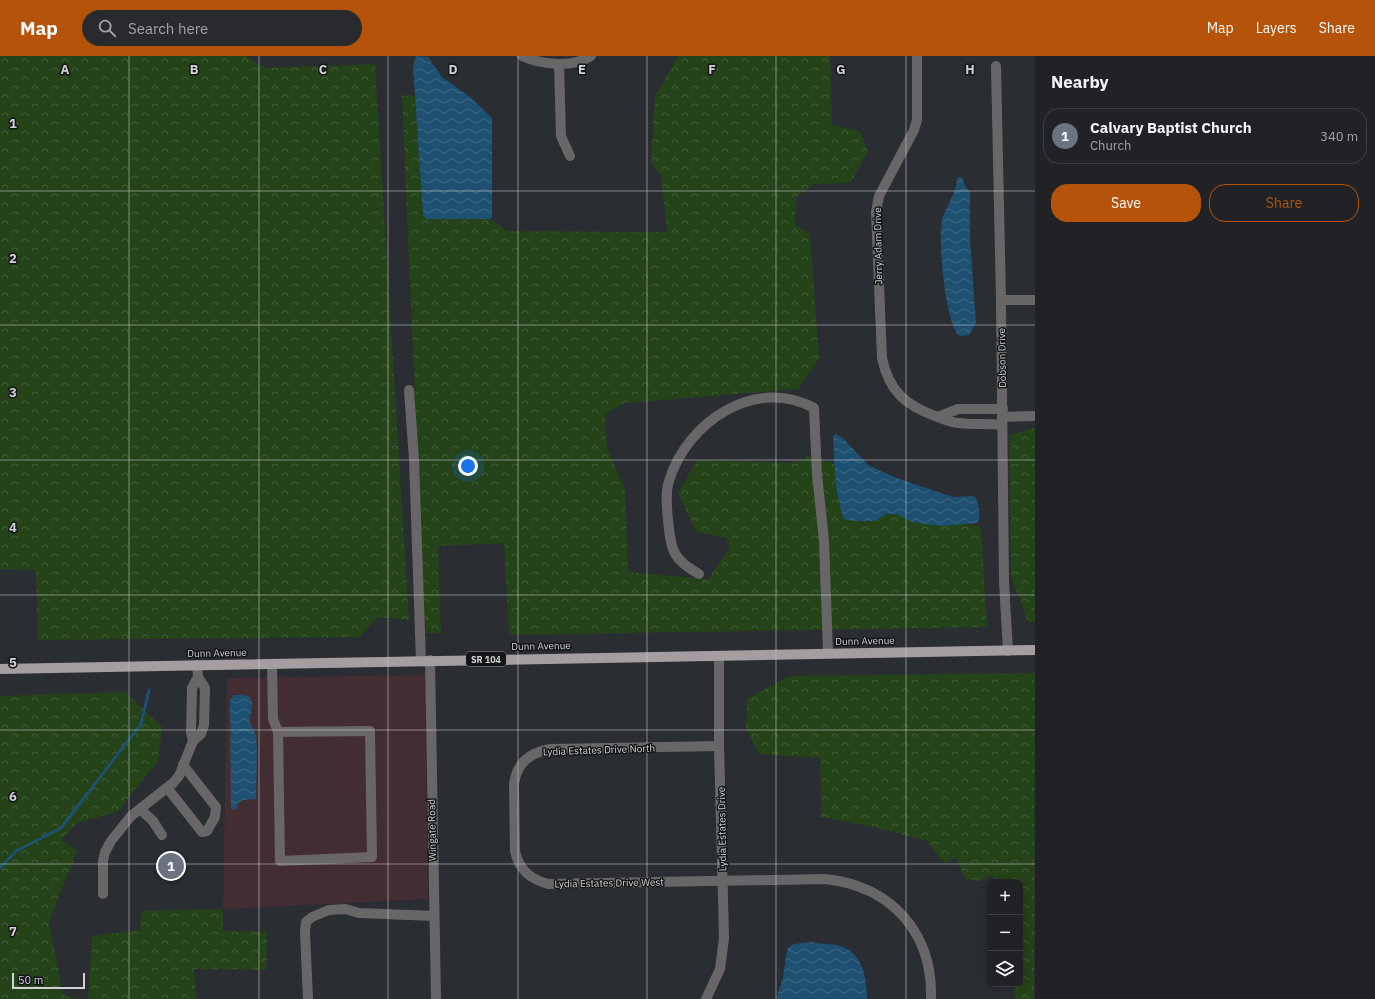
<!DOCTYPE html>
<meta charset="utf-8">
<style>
body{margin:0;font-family:"IBM Plex Sans",sans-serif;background:#282a2d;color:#f1f3f6}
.controls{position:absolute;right:12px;bottom:12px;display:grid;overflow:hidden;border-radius:8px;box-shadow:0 2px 10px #0003}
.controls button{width:36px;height:36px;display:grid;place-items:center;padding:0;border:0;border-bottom:1px solid #3d3f42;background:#202225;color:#f1f3f6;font:20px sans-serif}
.scale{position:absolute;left:12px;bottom:10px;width:73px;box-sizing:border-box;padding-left:4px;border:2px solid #cfd1d4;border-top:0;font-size:11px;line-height:14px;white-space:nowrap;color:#cfd1d4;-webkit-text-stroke:3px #141517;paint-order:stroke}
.you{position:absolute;left:468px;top:410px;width:14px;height:14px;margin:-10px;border:3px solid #fff;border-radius:50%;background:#1a73e8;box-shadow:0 0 0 6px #1a73e833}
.badge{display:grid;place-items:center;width:26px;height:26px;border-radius:50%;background:#b45309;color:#fff;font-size:13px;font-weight:700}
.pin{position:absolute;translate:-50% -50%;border:2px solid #fff;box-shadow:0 1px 4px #0006}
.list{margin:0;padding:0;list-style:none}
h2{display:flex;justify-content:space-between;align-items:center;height:52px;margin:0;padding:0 16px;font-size:17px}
h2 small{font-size:13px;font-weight:400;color:#a2a4a7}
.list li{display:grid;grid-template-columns:26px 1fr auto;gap:12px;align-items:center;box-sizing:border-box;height:56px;margin:0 8px 8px;padding:0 8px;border:1px solid #3d3f42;border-radius:16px}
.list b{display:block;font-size:15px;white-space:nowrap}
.list p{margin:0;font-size:13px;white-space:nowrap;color:#a2a4a7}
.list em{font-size:13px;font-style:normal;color:#a2a4a7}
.actions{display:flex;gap:8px;padding:12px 16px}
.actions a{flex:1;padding:9px 0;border:1px solid #b45309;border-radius:16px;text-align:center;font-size:14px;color:#b45309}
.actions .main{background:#b45309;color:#fff}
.icon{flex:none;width:22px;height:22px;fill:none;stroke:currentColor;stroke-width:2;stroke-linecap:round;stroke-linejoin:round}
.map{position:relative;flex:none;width:1035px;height:943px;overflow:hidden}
header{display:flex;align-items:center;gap:24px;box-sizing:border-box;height:56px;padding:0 20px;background:#b45309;color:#fff}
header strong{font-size:19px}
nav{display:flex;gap:22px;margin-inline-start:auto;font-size:14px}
.search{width:280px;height:36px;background:#282a2d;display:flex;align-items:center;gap:10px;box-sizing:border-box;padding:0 14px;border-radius:22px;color:#a2a4a7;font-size:15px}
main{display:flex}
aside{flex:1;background:#202225}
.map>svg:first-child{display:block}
.commercial{fill:#422e32}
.forest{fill:url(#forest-crowns)}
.water{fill:url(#water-waves)}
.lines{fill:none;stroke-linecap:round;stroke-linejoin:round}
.stream{stroke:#1e5071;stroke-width:3}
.minor{stroke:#696667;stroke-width:10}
.major{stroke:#a59ea0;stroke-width:10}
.grid{fill:none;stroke:#cfd1d4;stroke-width:1;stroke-opacity:0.55}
.labels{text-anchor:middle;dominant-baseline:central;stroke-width:3;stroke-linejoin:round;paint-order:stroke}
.shield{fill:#141517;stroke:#97999b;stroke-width:1}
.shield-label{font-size:9px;font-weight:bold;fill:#cfd1d4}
.street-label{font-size:10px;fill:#cfd1d4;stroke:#141517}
.grid-label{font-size:13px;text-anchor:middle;font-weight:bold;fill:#cfd1d4;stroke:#141517;stroke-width:3;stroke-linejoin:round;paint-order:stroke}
</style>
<header>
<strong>Map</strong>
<div class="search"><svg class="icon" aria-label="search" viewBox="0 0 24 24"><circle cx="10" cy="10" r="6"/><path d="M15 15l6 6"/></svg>Search here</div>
<nav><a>Map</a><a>Layers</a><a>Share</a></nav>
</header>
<main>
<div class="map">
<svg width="1035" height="943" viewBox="0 0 1035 943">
<defs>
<pattern id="forest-crowns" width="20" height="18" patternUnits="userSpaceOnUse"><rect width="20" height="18" fill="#244319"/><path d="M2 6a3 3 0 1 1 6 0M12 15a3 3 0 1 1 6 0" fill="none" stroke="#435d3a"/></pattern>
<pattern id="water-waves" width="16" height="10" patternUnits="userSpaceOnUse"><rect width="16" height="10" fill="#1e5071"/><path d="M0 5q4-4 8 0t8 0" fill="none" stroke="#3e6884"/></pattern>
</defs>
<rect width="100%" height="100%" fill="#2a2d31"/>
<polygon class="commercial" points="425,619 428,843 223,853 227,622"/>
<g class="forest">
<polygon points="0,0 246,0 265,12 375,8 409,564 377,561 360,581 38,584 36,514 0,513"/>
<path d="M678,0H830L832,69L860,75L868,96L850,127L815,128L796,141L795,169L810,178L819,303L798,333L625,347L605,358L607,392L625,433L628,516L708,523L730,492L726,482L696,476L678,437L697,404L792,407L809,400L835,408L837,436L874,465C881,461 886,458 894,458C901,458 907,465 914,466C936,471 961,465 981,471L987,571L509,579L504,487L438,490L441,577H425L402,40L415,39L423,160L427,163H490L507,175L667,176L661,119L651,107L655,40Z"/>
<polygon points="1035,372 1035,566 1028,566 1011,520 1009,379"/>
<polygon points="1035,617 1034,943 1014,943 1015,928 1020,928 1020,826 1002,826 991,820 980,825 965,823 956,802 944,807 927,785 873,771 821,761 820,702 759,698 746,673 747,643 789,620"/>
<polygon points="125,636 162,671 158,705 117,756 77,767 61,784 77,795 49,866 63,939 79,943 0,943 0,640"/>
<polygon points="223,853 223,875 267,876 266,914 194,913 196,943 88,943 92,880 140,874 141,855"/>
</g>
<g class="water">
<polygon points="416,0 428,1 442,21 470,41 492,62 492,161 490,163 427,163 423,160 413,10"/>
<path d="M960,121L963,123L964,128L970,137V184L976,267L969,279L959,280C945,265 938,187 942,165C945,152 958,134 957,122Z"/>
<path d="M836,378L844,383L868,409L899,423L953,441L974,440C980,446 980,460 978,467L939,470L912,466L896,458H887L874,465H853L844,463C834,437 835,408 833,380Z"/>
<polygon points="234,639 244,639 250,641 252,647 250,666 256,679 257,694 256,743 243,744 238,747 236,754 231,753 230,644"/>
<path d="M812,886C822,889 834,887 843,891C864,899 867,925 867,943H776L783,922L786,899L788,892L793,888Z"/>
</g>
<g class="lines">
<polyline class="stream" points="0,812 16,795 61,772 141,668 149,634"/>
<g class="minor">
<path d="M522,0C542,9 572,12 591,0"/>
<path d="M917,0V64L914,74L879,140L876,156L882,302C889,335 905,349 935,360C943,363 951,367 959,367C973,369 988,367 1002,369"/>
<polyline points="559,8 561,80 570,100"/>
<polyline points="996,10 1001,244 1004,526 1008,595"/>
<polyline points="1001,244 1035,244"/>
<polyline points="409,334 414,404 421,605"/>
<polyline points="938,361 958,353 1003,353"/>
<polyline points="1002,361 1035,360"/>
<path d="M699,518C672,503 671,494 668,464C667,452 665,437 669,425C687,366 755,320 814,352L817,418L824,485L828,597"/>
<polyline points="430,604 436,943"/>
<polyline points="272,608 273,663 278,676 280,805 372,801 370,675 278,676"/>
<polyline points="197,609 198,621 192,632 191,676 193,685 201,678 204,669 205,632 198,621"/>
<path d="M719,690L550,693C530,697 517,706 514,728L515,795C519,814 530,823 548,828L825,823C891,830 933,876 931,943"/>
<polyline points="168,733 202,776 207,775 215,761 216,751 183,709"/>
<polyline points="140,753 153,765 162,779"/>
<polyline points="103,838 103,805 105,796 111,785 131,760 173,727 179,720 193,685"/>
<polyline points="308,943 305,876 306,866 312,861 329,854 345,853 359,857 434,860"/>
<polyline points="706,943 720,913 724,882 719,690 719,600"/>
</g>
<polyline class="major" points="0,613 1035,594"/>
</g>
<path class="grid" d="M129,0V943M259,0V943M388,0V943M518,0V943M647,0V943M776,0V943M906,0V943M0,135H1035M0,269H1035M0,404H1035M0,539H1035M0,674H1035M0,808H1035"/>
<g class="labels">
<rect class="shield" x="466" y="596" width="40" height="14" rx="3"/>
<g class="shield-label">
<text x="486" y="603">SR 104</text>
</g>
<g class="street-label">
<text transform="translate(878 190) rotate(-91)">Jerry Adam Drive</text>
<text transform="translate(1002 302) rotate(-91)">Dobson Drive</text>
<text transform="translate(865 585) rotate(-1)">Dunn Avenue</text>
<text transform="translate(541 590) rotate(-1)">Dunn Avenue</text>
<text transform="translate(217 597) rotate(-1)">Dunn Avenue</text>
<text transform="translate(599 694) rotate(-2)">Lydia Estates Drive North</text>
<text transform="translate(722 773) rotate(-91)">Lydia Estates Drive</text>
<text transform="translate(432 774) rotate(-91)">Wingate Road</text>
<text transform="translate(609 827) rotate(-1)">Lydia Estates Drive West</text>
</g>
</g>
<g class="grid-label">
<text x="65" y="18">A</text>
<text x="194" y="18">B</text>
<text x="323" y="18">C</text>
<text x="453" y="18">D</text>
<text x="582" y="18">E</text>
<text x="712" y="18">F</text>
<text x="841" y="18">G</text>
<text x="970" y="18">H</text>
<text x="13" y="72">1</text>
<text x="13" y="207">2</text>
<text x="13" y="341">3</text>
<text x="13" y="476">4</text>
<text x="13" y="611">5</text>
<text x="13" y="745">6</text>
<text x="13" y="880">7</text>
</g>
</svg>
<div class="controls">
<button>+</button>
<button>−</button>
<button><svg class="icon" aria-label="layers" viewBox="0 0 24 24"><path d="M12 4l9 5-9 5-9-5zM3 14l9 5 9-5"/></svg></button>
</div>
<div class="scale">50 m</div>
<div class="you"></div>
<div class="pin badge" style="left:171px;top:810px;background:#6b7280">1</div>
</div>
<aside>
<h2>Nearby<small></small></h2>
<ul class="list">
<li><span class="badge" style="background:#6b7280">1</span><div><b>Calvary Baptist Church</b><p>Church</p></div><em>340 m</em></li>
</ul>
<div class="actions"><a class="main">Save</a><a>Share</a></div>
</aside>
</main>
